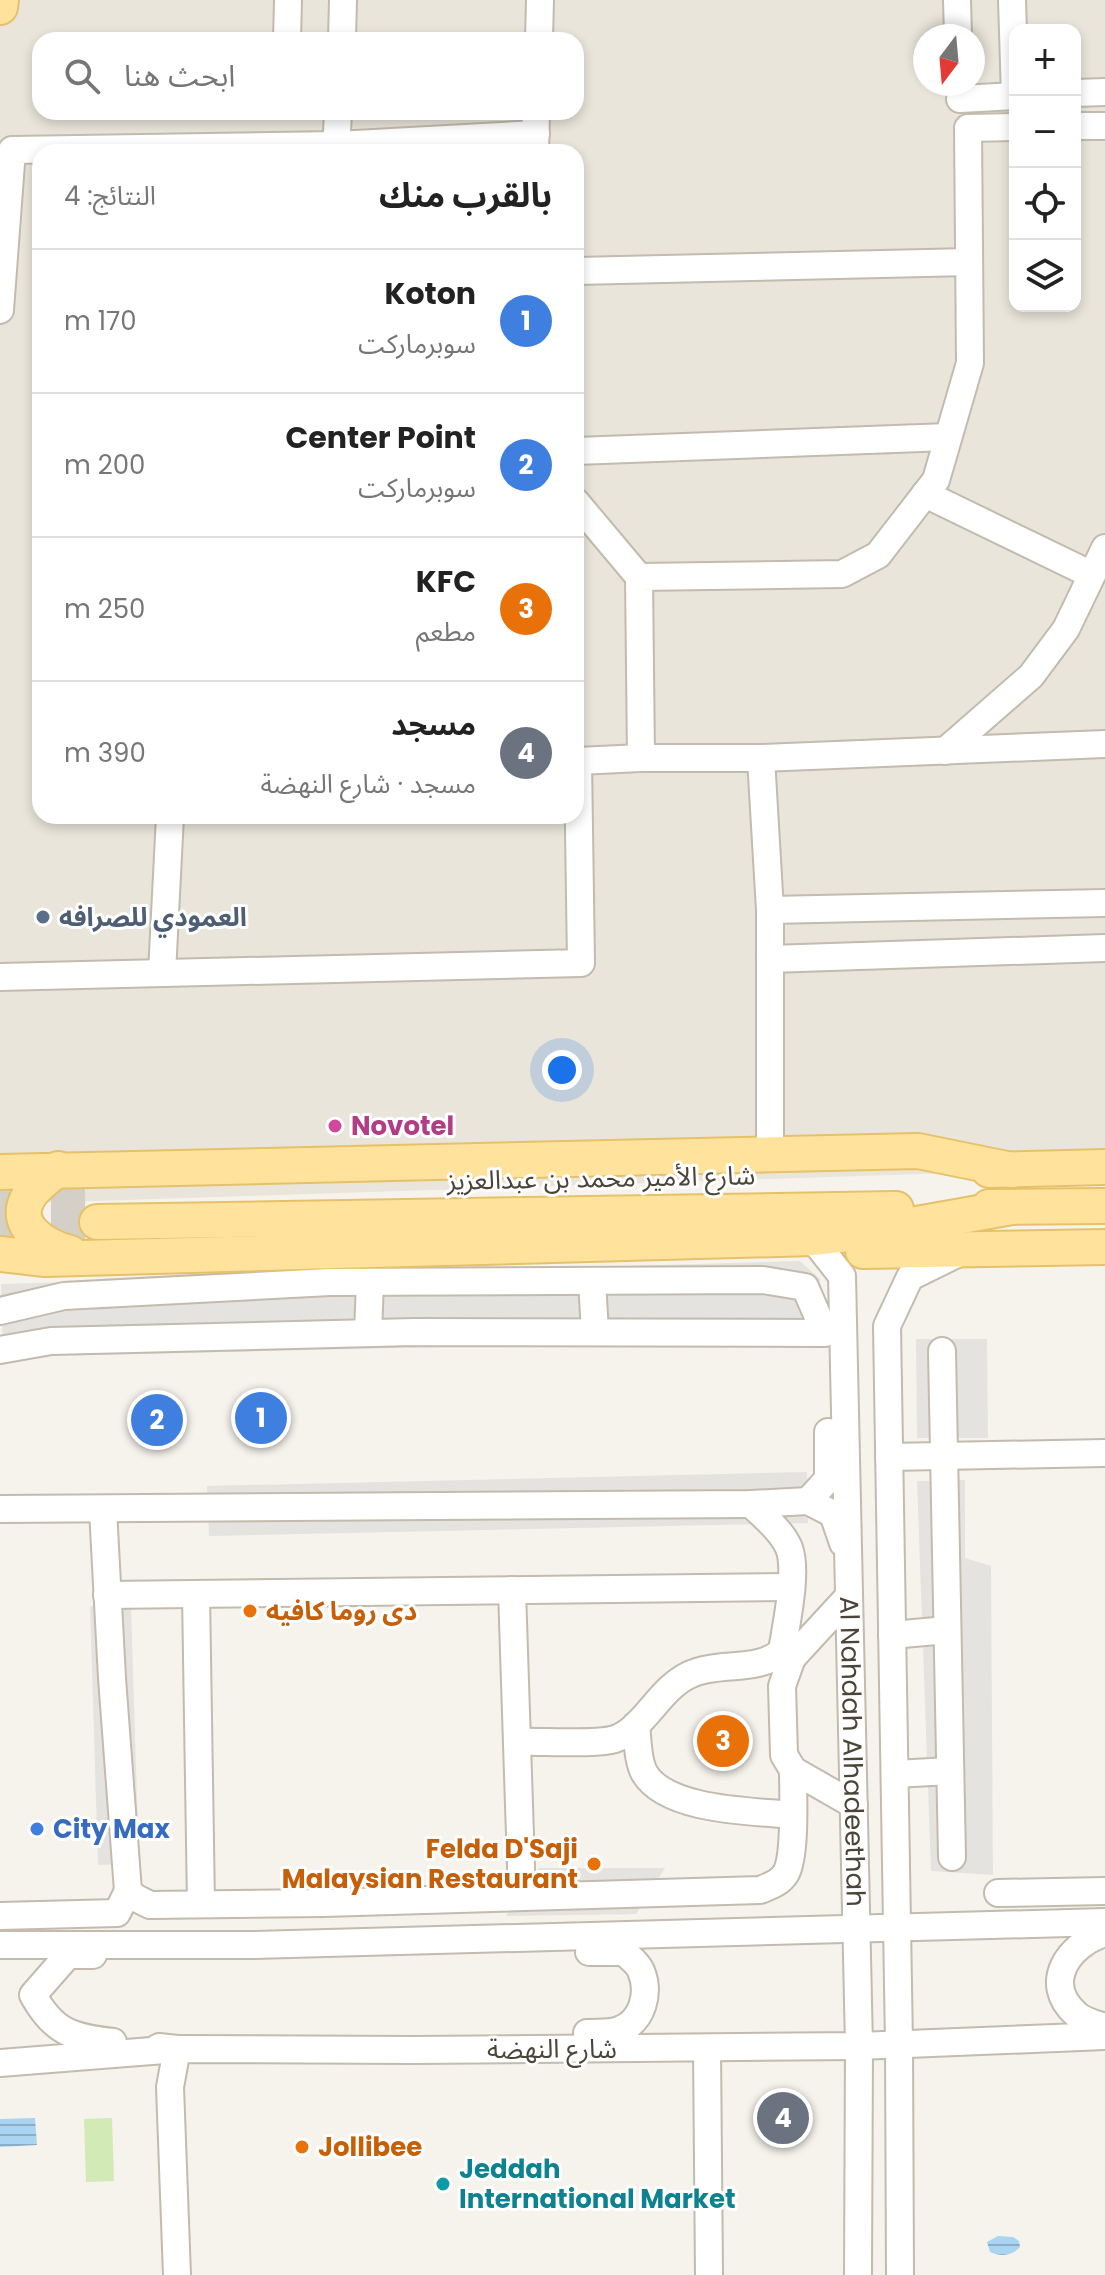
<!DOCTYPE html>
<html lang="ar">
<meta charset="utf-8">
<style>
body{margin:0;font-family:Poppins,"Noto Sans Arabic",sans-serif;background:#f2f2f2;color:#222;direction:rtl}
.controls{position:absolute;right:24px;top:24px;display:grid;overflow:hidden;border-radius:16px;box-shadow:0 4px 12px #0003}
.controls button{width:72px;height:72px;display:grid;place-items:center;padding:0;border:0;border-bottom:2px solid #e0e0e0;background:#fff;color:#222;font:40px sans-serif}
.compass{position:absolute;left:913px;top:24px;width:72px;height:72px;border-radius:50%;background:#fff;box-shadow:0 4px 12px #0003;rotate:196deg}
.you{position:absolute;left:562px;top:1070px;width:28px;height:28px;margin:-20px;border:6px solid #fff;border-radius:50%;background:#1a73e8;box-shadow:0 0 0 12px #1a73e833}
.badge{display:grid;place-items:center;width:52px;height:52px;border-radius:50%;background:#111827;color:#fff;font-size:26px;font-weight:700}
.pin{position:absolute;translate:-50% -50%;border:4px solid #fff;box-shadow:0 2px 8px #0006}
.list{margin:0;padding:0;list-style:none}
h2{display:flex;justify-content:space-between;align-items:center;height:104px;margin:0;padding:0 32px;font-size:34px}
h2 small{font-size:26px;font-weight:400;color:#767676}
.list li{display:grid;grid-template-columns:52px 1fr auto;gap:24px;align-items:center;box-sizing:border-box;height:144px;padding:0 32px;border-top:2px solid #e0e0e0}
.list b{display:block;font-size:30px;white-space:nowrap}
.list p{margin:0;font-size:26px;white-space:nowrap;color:#767676}
.list em{font-size:26px;font-style:normal;color:#767676}
.icon{flex:none;width:44px;height:44px;fill:none;stroke:currentColor;stroke-width:2;stroke-linecap:round;stroke-linejoin:round}
.map{position:relative;flex:none;width:1105px;height:2275px;overflow:hidden;direction:ltr}
.search{position:absolute;background:#fff;box-shadow:0 4px 12px #0003;left:32px;top:32px;width:552px;height:88px;display:flex;align-items:center;gap:20px;box-sizing:border-box;padding:0 28px;border-radius:24px;color:#767676;font-size:30px}
.panel{position:absolute;background:#fff;box-shadow:0 4px 12px #0003;left:32px;top:144px;width:552px;height:680px;border-radius:24px;direction:rtl}
.map>svg:first-child{display:block}
.residential{fill:#eae5da;fill-rule:evenodd}
.pitch{fill:#d2eab5}
.parking{fill:#e5e3e0}
.water{fill:url(#water-rules)}
.lines{fill:none;stroke-linecap:round;stroke-linejoin:round}
.major-tunnel{stroke:#d4d0c8;stroke-width:34;stroke-dasharray:34 17;stroke-linecap:butt}
.minor-casing{stroke:#c2bbae;stroke-width:30}
.major-casing{stroke:#e6c16a;stroke-width:38}
.minor{stroke:#fff;stroke-width:26}
.major{stroke:#ffe39c;stroke-width:34}
.service-dot{fill:#5c6f8a;stroke:#fff;stroke-width:3}
.hotel-dot{fill:#d1479c;stroke:#fff;stroke-width:3}
.food-dot{fill:#e8710a;stroke:#fff;stroke-width:3}
.shop-dot{fill:#3f7fe0;stroke:#fff;stroke-width:3}
.culture-dot{fill:#0f9aa8;stroke:#fff;stroke-width:3}
.labels{text-anchor:middle;dominant-baseline:central;stroke-width:6;stroke-linejoin:round;paint-order:stroke}
.service-label{font-size:26px;font-weight:bold;fill:#4e5e75;stroke:#fff;text-anchor:start}
.hotel-label{font-size:26px;font-weight:bold;fill:#b23c85;stroke:#fff;text-anchor:start}
.street-label{font-size:26px;fill:#4b4439;stroke:#fff}
.food-label{font-size:26px;font-weight:bold;fill:#c56008;stroke:#fff;text-anchor:start}
.shop-label{font-size:26px;font-weight:bold;fill:#366cbe;stroke:#fff;text-anchor:start}
.culture-label{font-size:26px;font-weight:bold;fill:#0d838f;stroke:#fff;text-anchor:start}
</style>
<div class="map">
<svg width="1105" height="2275" viewBox="0 0 1105 2275">
<defs>
<pattern id="water-rules" width="6" height="5" patternUnits="userSpaceOnUse" patternTransform="scale(2)"><rect width="6" height="5" fill="#a9d4f2"/><path d="M0 2.5h6" fill="none" stroke="#8caec5"/></pattern>
</defs>
<rect width="100%" height="100%" fill="#f6f3ec"/>
<path class="residential" d="M0,0H1105V1168L0,1204ZM1015,30H1075V306H1015ZM925,36H973V84H925ZM40,40H576V112H40ZM40,152H576V816H40Z"/>
<polygon class="pitch" points="112,2118 114,2181 86,2182 84,2119"/>
<g class="parking">
<polygon points="800,1261 820,1279 822,1338 3,1357 1,1284"/>
<polygon points="916,1339 987,1339 988,1438 917,1438"/>
<polygon points="807,1472 808,1523 209,1536 207,1486"/>
<polygon points="965,1480 965,1558 991,1566 993,1875 931,1871 917,1481"/>
<polygon points="131,1605 139,1864 98,1865 90,1606"/>
<polygon points="539,1868 665,1868 636,1914 506,1916"/>
</g>
<g class="water">
<polygon points="35,2118 37,2145 0,2147 0,2119"/>
<path d="M998,2236L1013,2237L1019,2241L1020,2247C1012,2256 1001,2257 990,2252L987,2242Z"/>
</g>
<g class="lines">
<g class="major-tunnel">
<polyline points="0,1191 97,1190"/>
<polyline points="0,1223 97,1222"/>
</g>
<g class="minor-casing">
<g id="minor">
<polyline points="957,0 958,36"/>
<polyline points="1012,0 1015,96"/>
<polyline points="287,40 288,0"/>
<polyline points="342,40 343,0"/>
<polyline points="539,40 540,0"/>
<polyline points="1075,93 1105,92"/>
<polyline points="960,99 1015,96"/>
<polyline points="1075,126 1105,126"/>
<polyline points="336,152 338,112"/>
<polyline points="535,152 536,112"/>
<polyline points="576,271 969,262"/>
<polyline points="0,310 12,150 337,145 536,134"/>
<polyline points="576,451 948,437"/>
<polyline points="925,494 1090,574"/>
<polyline points="576,502 639,577"/>
<polyline points="945,751 1031,676 1066,629 1105,548"/>
<polyline points="641,758 639,577 842,574 878,555 936,480 970,363 968,128 1015,127"/>
<polyline points="761,758 1105,744"/>
<polyline points="770,910 1105,903"/>
<polyline points="162,973 170,816"/>
<polyline points="0,977 581,963 578,761 641,758 761,758 770,910 770,959 1105,948"/>
<polyline points="770,1155 770,959"/>
<path id="s1" d="M812,1238L842,1276L859,2046L858,2275"/>
<polyline points="592,1281 595,1332"/>
<polyline points="0,1311 64,1296 330,1282 763,1280 805,1287 825,1333 414,1332 51,1341 0,1350"/>
<polyline points="368,1333 370,1282"/>
<polyline points="942,1351 952,1857"/>
<polyline points="889,1457 1105,1453"/>
<polyline points="808,1501 828,1479 828,1432"/>
<path d="M751,1504C764,1517 782,1531 789,1548C798,1571 786,1625 782,1651"/>
<polyline points="0,1509 751,1504 808,1501 833,1514 843,1543"/>
<path d="M103,1509L112,1678L128,1891L136,1898L150,1905L324,1903L760,1890C770,1886 780,1883 786,1873C796,1855 793,1793 793,1770"/>
<polyline points="512,1590 522,1897"/>
<polyline points="196,1594 201,1904"/>
<polyline points="107,1595 791,1587"/>
<polyline points="849,1596 792,1658 782,1686 784,1755 793,1770 854,1805"/>
<polyline points="892,1635 947,1630"/>
<path d="M636,1725C638,1739 637,1761 645,1774C668,1811 753,1811 792,1815"/>
<path d="M517,1742C539,1741 597,1745 615,1739C644,1729 659,1689 689,1675C717,1661 759,1673 782,1651L792,1658"/>
<polyline points="895,1774 950,1771"/>
<polyline points="998,1893 1105,1891"/>
<polyline points="0,1916 117,1913 128,1891"/>
<path d="M1105,1933C1069,1944 1041,1983 1076,2014C1083,2021 1096,2024 1105,2027"/>
<polyline points="0,1945 254,1945 1105,1922"/>
<path d="M93,1955H68L33,1995C54,2033 72,2037 113,2042"/>
<path d="M587,2033C597,2032 610,2034 619,2030C643,2022 650,1992 641,1971C638,1963 630,1958 624,1952H589"/>
<polyline points="159,2047 177,2049 170,2087 177,2275"/>
<polyline points="707,2048 709,2275"/>
<polyline points="0,2063 177,2049 413,2050 859,2046 1105,2036"/>
<polyline points="900,2275 899,2044 887,1326 910,1277 961,1252"/>
</g>
</g>
<g class="major-casing">
<g id="major">
<polyline points="0,7 1,0"/>
<path d="M58,1169C48,1177 36,1185 29,1196C10,1226 46,1247 70,1253"/>
<polyline points="989,1170 1105,1167"/>
<polyline points="0,1172 918,1151 1012,1170"/>
<polyline points="989,1207 1105,1206"/>
<polyline points="97,1222 896,1209"/>
<polyline points="863,1251 1105,1247"/>
<polyline points="0,1254 45,1259 812,1238 883,1230 1012,1207"/>
</g>
</g>
<use href="#minor" class="minor"/>
<use href="#major" class="major"/>
</g>
<circle class="service-dot" cx="43" cy="917" r="8"/>
<circle class="hotel-dot" cx="335" cy="1126" r="8"/>
<g class="food-dot">
<circle cx="250" cy="1611" r="8"/>
<circle cx="594" cy="1864" r="8"/>
<circle cx="302" cy="2147" r="8"/>
</g>
<circle class="shop-dot" cx="37" cy="1829" r="8"/>
<circle class="culture-dot" cx="443" cy="2184" r="8"/>
<g class="labels">
<g class="service-label">
<text x="59" y="917">العمودي للصرافه</text>
</g>
<g class="hotel-label">
<text x="351" y="1126">Novotel</text>
</g>
<g class="street-label">
<text transform="translate(601 1178) rotate(-1)">شارع الأمير محمد بن عبدالعزيز</text>
<text stroke="none"><textPath href="#s1" startOffset="524">Al Nahdah Alhadeethah</textPath></text>
<text x="552" y="2049">شارع النهضة</text>
</g>
<g class="food-label">
<text x="266" y="1611">دى روما كافيه</text>
<text x="578" y="1849" text-anchor="end">Felda D'Saji<tspan x="578" dy="30">Malaysian Restaurant</tspan></text>
<text x="318" y="2147">Jollibee</text>
</g>
<g class="shop-label">
<text x="53" y="1829">City Max</text>
</g>
<g class="culture-label">
<text x="459" y="2169">Jeddah<tspan x="459" dy="30">International Market</tspan></text>
</g>
</g>
</svg>
<div class="controls">
<button>+</button>
<button>−</button>
<button><svg class="icon" aria-label="locate" viewBox="0 0 24 24"><circle cx="12" cy="12" r="6"/><path d="M12 2v4M12 18v4M2 12h4M18 12h4"/></svg></button>
<button><svg class="icon" aria-label="layers" viewBox="0 0 24 24"><path d="M12 4l9 5-9 5-9-5zM3 14l9 5 9-5"/></svg></button>
</div>
<svg class="compass" viewBox="-18 -18 36 36"><path d="M0-13l5 13h-10z" fill="#e53935"/><path d="M0 13l5-13h-10z" fill="#767676"/></svg>
<div class="you"></div>
<div class="pin badge" style="left:261px;top:1418px;background:#3f7fe0">1</div>
<div class="pin badge" style="left:157px;top:1420px;background:#3f7fe0">2</div>
<div class="pin badge" style="left:723px;top:1741px;background:#e8710a">3</div>
<div class="pin badge" style="left:783px;top:2118px;background:#6b7280">4</div>
<div class="search"><svg class="icon" aria-label="search" viewBox="0 0 24 24"><circle cx="10" cy="10" r="6"/><path d="M15 15l6 6"/></svg>ابحث هنا</div>
<section class="panel">
<h2>بالقرب منك<small>النتائج: 4</small></h2>
<ul class="list">
<li><span class="badge" style="background:#3f7fe0">1</span><div><b>Koton</b><p>سوبرماركت</p></div><em>170 m</em></li>
<li><span class="badge" style="background:#3f7fe0">2</span><div><b>Center Point</b><p>سوبرماركت</p></div><em>200 m</em></li>
<li><span class="badge" style="background:#e8710a">3</span><div><b>KFC</b><p>مطعم</p></div><em>250 m</em></li>
<li><span class="badge" style="background:#6b7280">4</span><div><b>مسجد</b><p>مسجد · شارع النهضة</p></div><em>390 m</em></li>
</ul>
</section>
</div>
